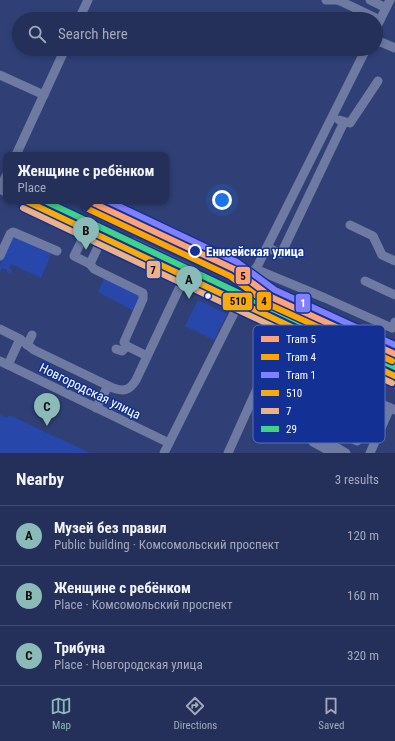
<!DOCTYPE html>
<meta charset="utf-8">
<style>
body{margin:0;font-family:"Roboto Condensed",sans-serif;background:#2c385f;color:#f1f3f6}
.you{position:absolute;left:222px;top:200px;width:14px;height:14px;margin:-10px;border:3px solid #fff;border-radius:50%;background:#1a73e8;box-shadow:0 0 0 6px #1a73e833}
.badge{display:grid;place-items:center;width:26px;height:26px;border-radius:50%;background:#8bbbb9;color:#111;font-size:13px;font-weight:700}
.pin{position:absolute;translate:-50% -33px;filter:drop-shadow(0 1px 2px #0008)}
.pin::after{content:'';position:absolute;top:21px;width:14px;height:12px;background:inherit;clip-path:polygon(0 0,100% 0,50% 100%)}
.popup{position:absolute;left:3px;top:152px;width:166px;height:52px;box-sizing:border-box;display:grid;place-content:center;border-radius:8px;background:#243059;filter:drop-shadow(0 1px 3px #0005);font-size:13px;white-space:nowrap;color:#a3a9ba}
.popup b{font-size:15px;color:#f1f3f6}
.popup::after{content:'';position:absolute;left:50%;top:100%;margin-left:-8px;border:8px solid transparent;border-top-color:#243059}
.list{margin:0;padding:0;list-style:none}
h2{display:flex;justify-content:space-between;align-items:center;height:52px;margin:0;padding:0 16px;font-size:17px}
h2 small{font-size:13px;font-weight:400;color:#a3a9ba}
.list li{display:grid;grid-template-columns:26px 1fr auto;gap:12px;align-items:center;box-sizing:border-box;height:60px;padding:0 16px;border-top:1px solid #414b6f}
.list b{display:block;font-size:15px;white-space:nowrap}
.list p{margin:0;font-size:13px;white-space:nowrap;color:#a3a9ba}
.list em{font-size:13px;font-style:normal;color:#a3a9ba}
.icon{flex:none;width:22px;height:22px;fill:none;stroke:currentColor;stroke-width:2;stroke-linecap:round;stroke-linejoin:round}
.map{position:relative;flex:none;width:395px;height:453px;overflow:hidden}
.search{position:absolute;background:#243059;box-shadow:0 2px 6px #0003;left:12px;right:12px;top:12px;height:44px;display:flex;align-items:center;gap:10px;box-sizing:border-box;padding:0 14px;border-radius:22px;color:#a3a9ba;font-size:15px}
.sheet{height:232px;background:#243059}
nav{display:flex;justify-content:space-around;align-items:center;box-sizing:border-box;height:56px;border-top:1px solid #414b6f;background:#243059;font-size:11px;color:#a3a9ba}
nav a{display:grid;justify-items:center;gap:2px}
nav .on{color:#8bbbb9}
.map>svg:first-child{display:block}
.green{fill:#2747ab}
.lines{fill:none;stroke-linecap:round;stroke-linejoin:round}
.minor{stroke:#6e7aa2;stroke-width:9}
.major{stroke:#6c79a0;stroke-width:11}
.tram{stroke:#707ba2;stroke-width:1}
.bus-1-casing{stroke:#133194;stroke-width:9}
.bus-2-casing{stroke:#133194;stroke-width:9}
.bus-3-casing{stroke:#133194;stroke-width:9}
.bus-1{stroke:#f8ab0d;stroke-width:6}
.bus-2{stroke:#ebb288;stroke-width:6}
.bus-3{stroke:#40d288;stroke-width:6}
.tram-1-casing{stroke:#133194;stroke-width:9}
.tram-2-casing{stroke:#133194;stroke-width:9}
.tram-3-casing{stroke:#133194;stroke-width:9}
.tram-1{stroke:#fea277;stroke-width:6}
.tram-2{stroke:#ffa500;stroke-width:6}
.tram-3{stroke:#8080ff;stroke-width:6}
.stop-dot{fill:#133194;stroke:#fff;stroke-width:2}
.bus-dot{fill:#fff;stroke:#133194;stroke-width:1.5}
.labels{text-anchor:middle;dominant-baseline:central;stroke-width:3;stroke-linejoin:round;paint-order:stroke}
.stop-label{font-size:13px;font-weight:bold;fill:#fff;stroke:#133194;text-anchor:start}
.street-label{font-size:13px;fill:#fff;stroke:#133194}
.key{fill:#133194;stroke:#5a6fb4;stroke-width:1}
.key-label{font-size:11px;fill:#fff}
.line-badge{stroke:#133194;stroke-width:1.5}
.badge-label{font-size:11px;text-anchor:middle;font-weight:bold;fill:#fff}
.pale-badge-label{font-size:11px;text-anchor:middle;font-weight:bold;fill:#111}
</style>
<div class="map">
<svg width="395" height="453" viewBox="0 0 395 453">
<rect width="100%" height="100%" fill="#304077"/>
<g class="green">
<polygon points="17,237 50,253 51,254 41,278 11,264 9,268 12,270 10,274 7,272 7,270 2,268 0,273 0,266 11,239"/>
<polygon points="105,277 140,295 134,311 98,292"/>
<polygon points="198,300 227,314 214,340 185,326"/>
<polygon points="0,415 7,418 9,415 90,453 0,453"/>
</g>
<g class="lines">
<g class="minor">
<polyline points="326,0 339,0"/>
<polyline points="338,0 380,20"/>
<polyline points="370,0 386,8"/>
<polyline points="79,19 88,0"/>
<polyline points="376,28 390,0"/>
<polyline points="376,40 395,48"/>
<polyline points="0,75 44,95"/>
<polyline points="339,120 350,123 378,81"/>
<polyline points="16,155 65,49"/>
<polyline points="0,188 6,176"/>
<polyline points="45,210 49,201"/>
<polyline points="350,225 373,236 382,255 395,261"/>
<polyline points="87,230 74,256 90,264 102,238"/>
<polyline points="267,247 281,254 344,122"/>
<polyline points="0,256 10,234 13,232 57,251"/>
<polyline points="90,264 94,269 143,293 143,299 124,342 127,346 147,356"/>
<polyline points="255,269 325,298 392,328 395,322"/>
<polyline points="365,281 395,295"/>
<path d="M0,329L20,339L34,350L113,388C124,392 130,390 136,380L185,276"/>
<polyline points="309,335 291,377 351,405 364,375"/>
<polyline points="27,345 32,335"/>
<polyline points="116,349 122,351 127,346"/>
<polyline points="0,361 169,443"/>
<polyline points="8,365 20,339"/>
<polyline points="320,390 305,422 305,426 309,431 346,453"/>
<polyline points="356,393 395,410"/>
<polyline points="96,408 108,386"/>
<polyline points="337,431 357,441"/>
<polyline points="313,442 333,453"/>
<polyline points="323,447 341,427 351,405"/>
<polyline points="164,453 366,49"/>
<polyline points="228,453 256,391 279,397 283,393 291,377"/>
<polyline points="370,453 390,408"/>
</g>
<g class="major">
<polyline points="0,188 6,191"/>
<polyline points="26,201 395,376"/>
<polyline points="132,243 189,270"/>
</g>
<polyline class="tram" points="209,257 221,259"/>
<g class="bus-1-casing">
<polyline id="bus-1" points="26,201 395,376"/>
</g>
<g class="bus-2-casing">
<polyline id="bus-2" points="23,208 392,383"/>
</g>
<g class="bus-3-casing">
<polyline id="bus-3" points="45,201 395,367"/>
</g>
<use href="#bus-1" class="bus-1"/>
<use href="#bus-2" class="bus-2"/>
<use href="#bus-3" class="bus-3"/>
<g class="tram-1-casing">
<polyline id="tram-1" points="89,201 234,269 271,297 395,354"/>
</g>
<g class="tram-2-casing">
<polyline id="tram-2" points="86,208 230,276 268,304 392,361"/>
</g>
<g class="tram-3-casing">
<polyline id="tram-3" points="108,201 237,262 275,290 395,345"/>
</g>
<use href="#tram-1" class="tram-1"/>
<use href="#tram-2" class="tram-2"/>
<use href="#tram-3" class="tram-3"/>
</g>
<circle class="stop-dot" cx="195" cy="251" r="6"/>
<circle class="bus-dot" cx="208" cy="296" r="3.5"/>
<g class="labels">
<g class="stop-label">
<text x="206" y="251">Енисейская улица</text>
</g>
<g class="street-label">
<text transform="translate(90 391) rotate(26)">Новгородская улица</text>
</g>
</g>
<rect x="253" y="325" width="132" height="118" rx="6" class="key"/>
<rect x="261" y="336" width="18" height="6" fill="#fea277"/>
<rect x="261" y="354" width="18" height="6" fill="#ffa500"/>
<rect x="261" y="372" width="18" height="6" fill="#8080ff"/>
<rect x="261" y="390" width="18" height="6" fill="#f8ab0d"/>
<rect x="261" y="408" width="18" height="6" fill="#ebb288"/>
<rect x="261" y="426" width="18" height="6" fill="#40d288"/>
<g class="key-label">
<text x="286" y="343">Tram 5</text>
<text x="286" y="361">Tram 4</text>
<text x="286" y="379">Tram 1</text>
<text x="286" y="397">510</text>
<text x="286" y="415">7</text>
<text x="286" y="433">29</text>
</g>
<g class="line-badge">
<rect x="146" y="260" width="15" height="19" rx="4" fill="#ebb288"/>
<rect x="235" y="266" width="16" height="19" rx="4" fill="#fea277"/>
<rect x="256" y="291" width="16" height="20" rx="4" fill="#ffa500"/>
<rect x="222" y="292" width="31" height="19" rx="4" fill="#f8ab0d"/>
<rect x="295" y="293" width="16" height="20" rx="4" fill="#8080ff"/>
</g>
<g class="badge-label">
<text x="303" y="307">1</text>
</g>
<g class="pale-badge-label">
<text x="153" y="274">7</text>
<text x="243" y="280">5</text>
<text x="264" y="305">4</text>
<text x="238" y="305">510</text>
</g>
</svg>
<div class="you"></div>
<div class="pin badge" style="left:189px;top:299px">A</div>
<div class="pin badge" style="left:86px;top:250px">B</div>
<div class="popup"><b>Женщине с ребёнком</b>Place</div>
<div class="pin badge" style="left:47px;top:426px">C</div>
<div class="search"><svg class="icon" aria-label="search" viewBox="0 0 24 24"><circle cx="10" cy="10" r="6"/><path d="M15 15l6 6"/></svg>Search here</div>
</div>
<section class="sheet">
<h2>Nearby<small>3 results</small></h2>
<ul class="list">
<li><span class="badge">A</span><div><b>Музей без правил</b><p>Public building · Комсомольский проспект</p></div><em>120 m</em></li>
<li><span class="badge">B</span><div><b>Женщине с ребёнком</b><p>Place · Комсомольский проспект</p></div><em>160 m</em></li>
<li><span class="badge">C</span><div><b>Трибуна</b><p>Place · Новгородская улица</p></div><em>320 m</em></li>
</ul>
</section>
<nav>
<a class="on"><svg class="icon" aria-label="map" viewBox="0 0 24 24"><path d="M3 6l6-2 6 2 6-2v14l-6 2-6-2-6 2zM9 4v14M15 6v14"/></svg>Map</a>
<a><svg class="icon" aria-label="directions" viewBox="0 0 24 24"><path d="M12 3l9 9-9 9-9-9zM9 14v-3h6M13 9l2 2-2 2"/></svg>Directions</a>
<a><svg class="icon" aria-label="saved" viewBox="0 0 24 24"><path d="M7 4h10v16l-5-4-5 4z"/></svg>Saved</a>
</nav>
